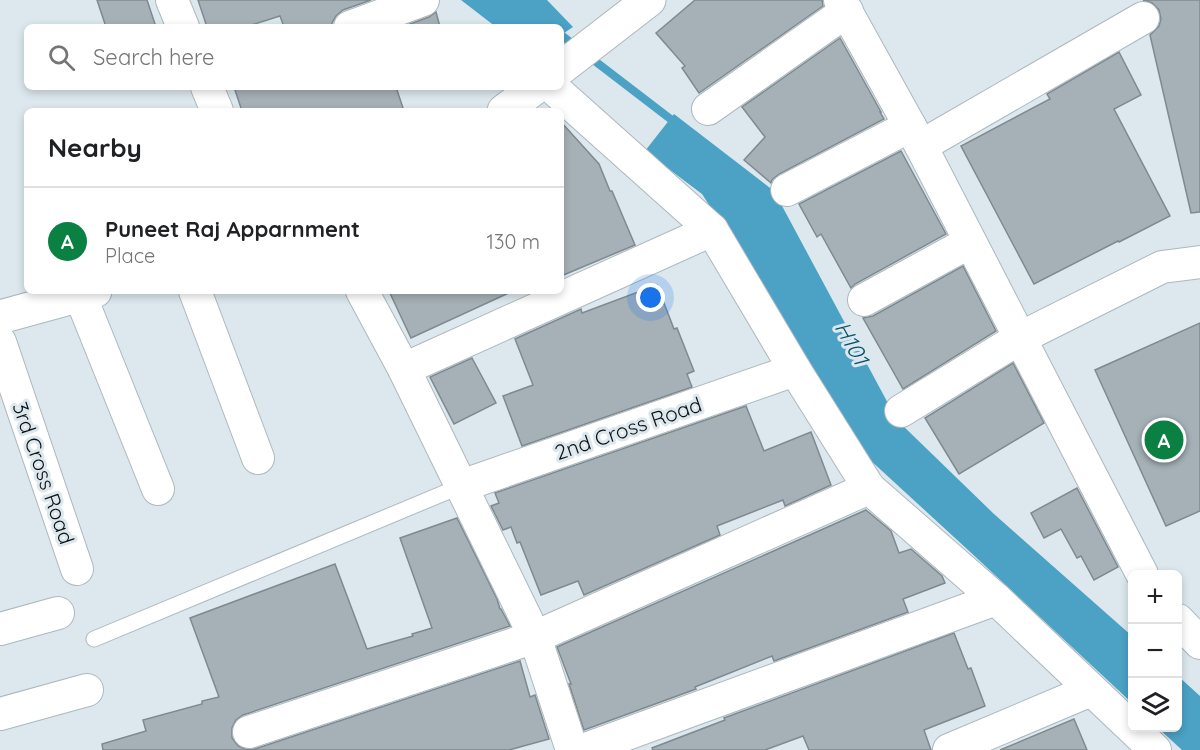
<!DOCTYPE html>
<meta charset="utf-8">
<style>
body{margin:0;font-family:Quicksand,sans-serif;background:#f2f2f2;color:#202124}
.controls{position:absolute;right:18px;bottom:18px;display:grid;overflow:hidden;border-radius:9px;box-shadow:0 3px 9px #0003}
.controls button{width:54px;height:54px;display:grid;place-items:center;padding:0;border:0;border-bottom:2px solid #e0e0e0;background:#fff;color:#202124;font:30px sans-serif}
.you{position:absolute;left:651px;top:298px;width:21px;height:21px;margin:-15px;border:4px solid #fff;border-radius:50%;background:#1a73e8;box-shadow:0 0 0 9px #1a73e833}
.badge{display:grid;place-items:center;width:39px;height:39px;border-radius:50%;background:#0b8043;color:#fff;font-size:20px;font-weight:700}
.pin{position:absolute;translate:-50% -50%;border:3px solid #fff;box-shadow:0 2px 6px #0006}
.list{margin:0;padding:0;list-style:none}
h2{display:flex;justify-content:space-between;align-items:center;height:78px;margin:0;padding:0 24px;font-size:26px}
h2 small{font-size:20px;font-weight:400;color:#757577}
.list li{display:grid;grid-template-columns:39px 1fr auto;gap:18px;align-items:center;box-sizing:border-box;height:108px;padding:0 24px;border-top:2px solid #e0e0e0}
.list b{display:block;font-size:22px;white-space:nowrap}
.list p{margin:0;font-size:20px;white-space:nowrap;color:#757577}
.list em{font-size:20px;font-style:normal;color:#757577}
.icon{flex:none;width:33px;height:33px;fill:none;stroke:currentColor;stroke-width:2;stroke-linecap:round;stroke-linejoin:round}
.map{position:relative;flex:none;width:1200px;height:750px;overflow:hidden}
.search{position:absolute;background:#fff;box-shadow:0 3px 9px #0003;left:24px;top:24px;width:540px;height:66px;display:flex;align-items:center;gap:15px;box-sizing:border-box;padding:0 21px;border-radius:9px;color:#757577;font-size:22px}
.panel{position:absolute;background:#fff;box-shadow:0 3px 9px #0003;left:24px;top:108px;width:540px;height:186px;border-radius:9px}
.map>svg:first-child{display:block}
.water{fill:#4ba2c5}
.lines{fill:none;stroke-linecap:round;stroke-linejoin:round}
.stream{stroke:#4ba2c5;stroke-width:8}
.building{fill:#a6b1b7;stroke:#7e8a8f;stroke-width:1.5}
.lane-casing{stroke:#adb8be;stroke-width:17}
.street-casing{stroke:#adb8be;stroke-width:34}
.secondary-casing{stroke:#adb8be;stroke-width:35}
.lane{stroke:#fff;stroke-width:15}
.street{stroke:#fff;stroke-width:32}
.secondary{stroke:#fff;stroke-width:33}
.labels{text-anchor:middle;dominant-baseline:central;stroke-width:6;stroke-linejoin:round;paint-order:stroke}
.street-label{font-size:21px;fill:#0d1113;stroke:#dce8ee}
.water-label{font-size:22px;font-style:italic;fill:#07526b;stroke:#dce8ee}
</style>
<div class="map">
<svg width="1200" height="750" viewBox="0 0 1200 750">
<rect width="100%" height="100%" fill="#dce8ee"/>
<g class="water">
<polygon points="461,0 547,0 573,27 561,35 561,27 496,27"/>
<polygon points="674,114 774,191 897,420 994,514 1132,636 1132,703 967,549 857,448 737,248 702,194 645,151"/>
<polygon points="1178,676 1200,696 1200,750 1182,750 1158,728 1178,728"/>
</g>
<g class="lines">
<g class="stream">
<polyline points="561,35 577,47"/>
<polyline points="587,55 677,124"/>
</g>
</g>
<g class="building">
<polygon points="97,0 147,0 156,27 106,27"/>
<polygon points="198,0 371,0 343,10 336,16 332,23 332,27 284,27 280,16 245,27 207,27"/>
<polygon points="695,0 822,0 823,6 699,93 682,68 685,66 656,33"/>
<polygon points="1143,0 1200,0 1200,212 1191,213 1150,35 1159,26 1161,19 1159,10 1152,3"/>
<polygon points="436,12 440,27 402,27 429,17"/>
<polygon points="840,38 881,112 880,112 884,119 779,174 772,180 771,183 744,160 765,137 742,107"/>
<polygon points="1119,52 1141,95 1114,109 1170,216 1119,242 1118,241 1034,284 961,146 1050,99 1047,94"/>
<polygon points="234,87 396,87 404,111 242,111"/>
<polygon points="561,122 599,164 610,191 612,191 635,245 561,276"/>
<polygon points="901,151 946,234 855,284 851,288 821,234 817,237 799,204"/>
<polygon points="963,266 996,331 903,389 863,318 873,316"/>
<polygon points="657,285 674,329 677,328 694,371 687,374 692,387 522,446 503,396 533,385 515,339 581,309 582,313"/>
<polygon points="389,291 513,291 411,338"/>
<polygon points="1200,323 1200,511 1166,526 1095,370"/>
<polygon points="472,358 496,403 454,424 430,377"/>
<polygon points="1013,363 1044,423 959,474 925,418"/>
<polygon points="746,406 764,451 811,432 831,485 785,506 783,500 717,526 720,535 584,595 578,581 541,595 520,542 517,543 511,527 503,530 491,506 499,503 495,493"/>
<polygon points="1077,488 1118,567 1094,580 1081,556 1077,558 1061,529 1044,538 1031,513"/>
<polygon points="866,510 891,531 899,553 911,549 942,576 945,583 903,599 908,612 774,661 772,656 695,687 696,689 584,730 569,684 571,684 557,647"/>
<polygon points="457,518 497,599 500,609 501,609 510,626 243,715 236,720 232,728 232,738 238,746 245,749 255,749 520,661 530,697 535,695 549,739 509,750 103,750 102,744 146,731 143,720 202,704 202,701 219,697 190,618 335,564 367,649 413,636 412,634 432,628 400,538"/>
<polygon points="954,633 968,669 971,668 985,706 924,730 931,750 809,750 803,736 765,750 653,750 652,748 725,720 724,718"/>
<polygon points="1074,719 1087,750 1000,750"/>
</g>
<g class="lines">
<g class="lane-casing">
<polyline id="lane" points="94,639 461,486"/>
</g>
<g class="street-casing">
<g id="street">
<polyline points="172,0 183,27"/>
<polyline points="840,0 921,146 1020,338 1162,267 1200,262"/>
<polyline points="350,27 423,0"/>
<polyline points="207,87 217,111"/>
<polyline points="552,87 712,230 795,370 869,488 996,599 1155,750"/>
<polyline points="708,109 847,11"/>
<polyline points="921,146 1143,18"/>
<polyline points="787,190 910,126"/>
<polyline points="195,291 258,458"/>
<polyline points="362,291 404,369 535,637 572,750"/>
<polyline points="80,295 158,489"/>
<polyline points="864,300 970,242"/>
<polyline points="0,342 77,569"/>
<polyline points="404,369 712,230"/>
<polyline points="901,411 1020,338 1142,574"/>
<polyline points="461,486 795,370"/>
<polyline points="1178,620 1200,643"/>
<polyline points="0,629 58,613"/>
<polyline points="0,714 87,690"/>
<polyline points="249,732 535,637 869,488"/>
<polyline points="583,750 996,599"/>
<polyline points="949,750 1091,690"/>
</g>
</g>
<g class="secondary-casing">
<g id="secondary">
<polyline points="561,68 649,0"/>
<polyline points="504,111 536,87"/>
<polyline points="0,317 95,291"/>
</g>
</g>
<use href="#lane" class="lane"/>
<use href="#street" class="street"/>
<use href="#secondary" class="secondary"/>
</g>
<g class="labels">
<g class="street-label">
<text transform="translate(628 428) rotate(-19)">2nd Cross Road</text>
<text transform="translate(44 473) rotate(71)">3rd Cross Road</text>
</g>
<g class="water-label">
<text transform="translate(852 343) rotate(61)">H101</text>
</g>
</g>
</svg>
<div class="controls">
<button>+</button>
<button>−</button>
<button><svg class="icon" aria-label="layers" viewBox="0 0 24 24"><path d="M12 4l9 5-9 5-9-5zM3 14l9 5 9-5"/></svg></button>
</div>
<div class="you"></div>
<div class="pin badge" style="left:1164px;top:440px">A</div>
<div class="search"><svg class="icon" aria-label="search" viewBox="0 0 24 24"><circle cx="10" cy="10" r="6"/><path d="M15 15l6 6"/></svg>Search here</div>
<section class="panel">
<h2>Nearby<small></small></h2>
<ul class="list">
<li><span class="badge">A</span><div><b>Puneet Raj Apparnment</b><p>Place</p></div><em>130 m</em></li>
</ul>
</section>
</div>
